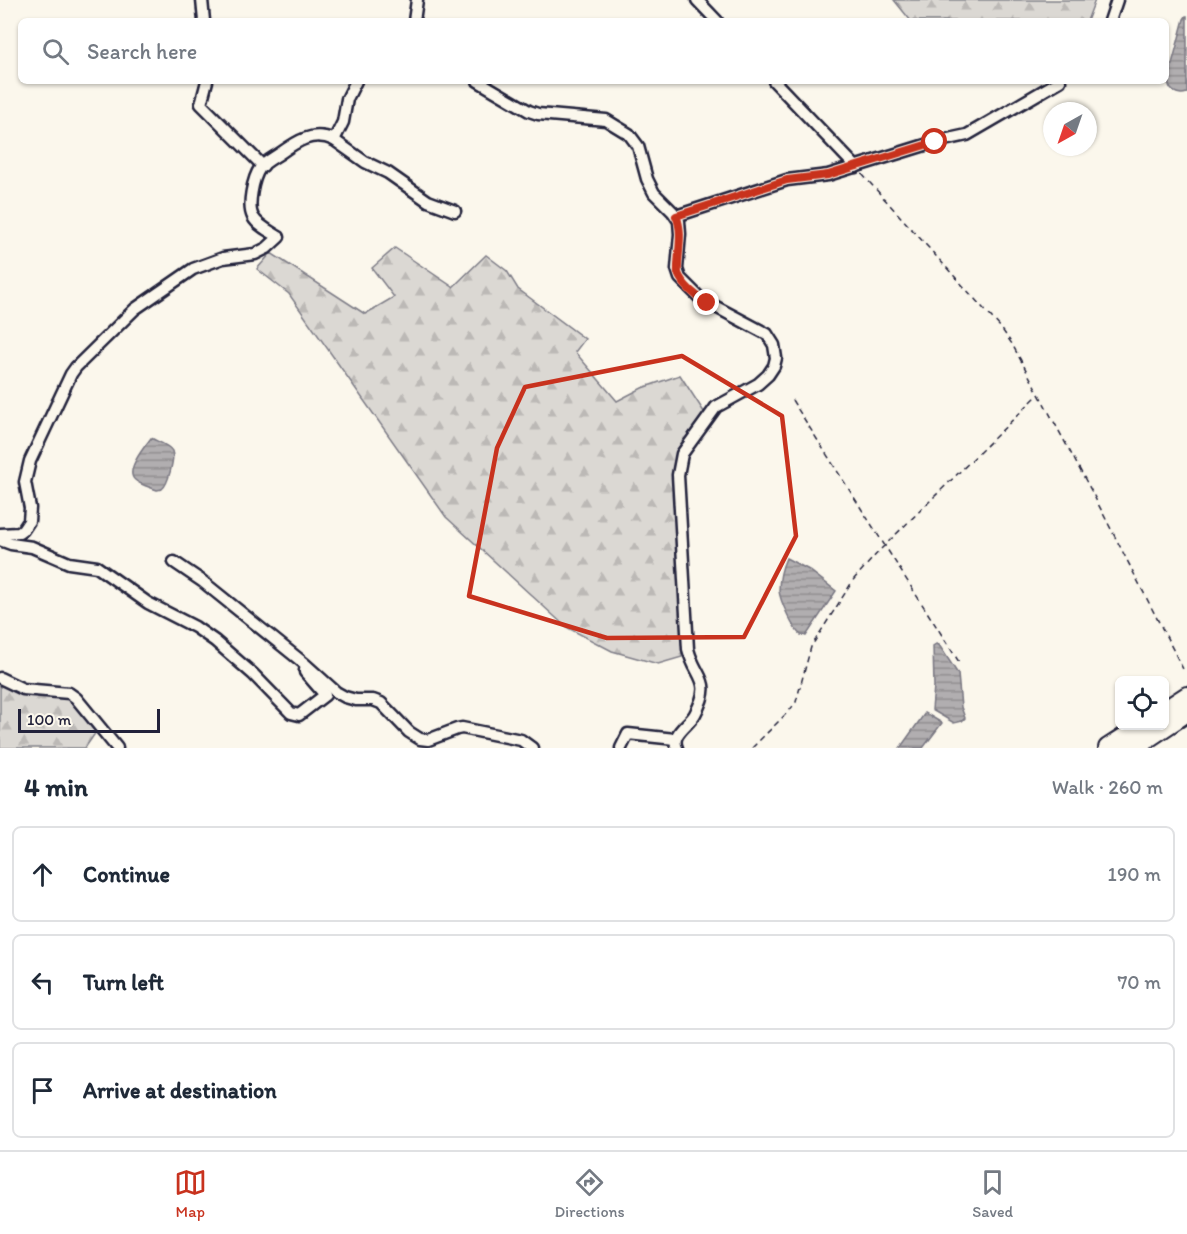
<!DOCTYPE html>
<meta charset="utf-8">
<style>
body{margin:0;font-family:Itim,sans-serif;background:#f6f6f7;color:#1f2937}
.controls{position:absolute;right:18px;bottom:18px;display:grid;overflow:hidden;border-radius:9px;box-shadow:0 2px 4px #0004}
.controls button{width:54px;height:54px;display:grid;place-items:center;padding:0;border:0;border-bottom:2px solid #e0e1e3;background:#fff;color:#1f2937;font:30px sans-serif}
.compass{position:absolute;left:1043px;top:102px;width:54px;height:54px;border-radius:50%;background:#fff;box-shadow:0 2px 4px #0004;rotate:220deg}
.scale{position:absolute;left:18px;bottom:15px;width:142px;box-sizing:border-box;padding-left:6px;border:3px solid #22223b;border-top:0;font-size:16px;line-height:21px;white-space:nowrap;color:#22223b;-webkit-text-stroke:4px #fbf7ec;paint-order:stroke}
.stop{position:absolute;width:18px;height:18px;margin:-14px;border:4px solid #c8321e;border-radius:50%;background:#fff}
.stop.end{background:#c8321e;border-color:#fff;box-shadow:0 2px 6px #0008}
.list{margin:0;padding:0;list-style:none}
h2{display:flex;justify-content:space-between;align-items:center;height:78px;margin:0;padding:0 24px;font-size:26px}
h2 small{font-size:20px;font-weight:400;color:#747a83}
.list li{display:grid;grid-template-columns:39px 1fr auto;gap:18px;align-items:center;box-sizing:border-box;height:96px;margin:0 12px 12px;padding:0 12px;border:2px solid #e0e1e3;border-radius:9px}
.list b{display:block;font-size:22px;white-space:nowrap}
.list em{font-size:20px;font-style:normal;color:#747a83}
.icon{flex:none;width:33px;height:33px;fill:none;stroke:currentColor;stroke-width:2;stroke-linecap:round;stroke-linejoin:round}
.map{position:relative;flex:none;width:1187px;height:748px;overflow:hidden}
.search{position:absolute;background:#fff;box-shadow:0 2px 4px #0004;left:18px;right:18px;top:18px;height:66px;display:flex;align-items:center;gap:15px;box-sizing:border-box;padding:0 21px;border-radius:9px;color:#747a83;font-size:22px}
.sheet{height:402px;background:#fff}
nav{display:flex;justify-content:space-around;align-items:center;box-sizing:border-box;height:84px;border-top:2px solid #e0e1e3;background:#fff;font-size:16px;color:#747a83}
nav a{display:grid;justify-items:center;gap:3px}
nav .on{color:#c8321e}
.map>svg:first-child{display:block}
.forest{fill:url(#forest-firs);stroke:#7e7d87;stroke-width:1.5}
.water{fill:url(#water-rules);stroke:#787681;stroke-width:1.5}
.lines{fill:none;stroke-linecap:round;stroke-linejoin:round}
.minor-casing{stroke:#22223b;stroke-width:15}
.motorway-casing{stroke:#22223b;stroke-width:22}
.path{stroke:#22223b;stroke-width:1.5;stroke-dasharray:6 4.5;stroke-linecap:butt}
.minor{stroke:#fbf7ec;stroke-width:10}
.motorway{stroke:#fbf7ec;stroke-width:18}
.route{stroke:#c8321e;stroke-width:8}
.marked{fill:none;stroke:#c8321e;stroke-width:4.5;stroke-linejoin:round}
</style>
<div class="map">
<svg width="1187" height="748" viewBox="0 0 1187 748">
<defs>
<pattern id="forest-firs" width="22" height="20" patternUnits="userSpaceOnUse" patternTransform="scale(1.5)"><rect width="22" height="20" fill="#dbd8d3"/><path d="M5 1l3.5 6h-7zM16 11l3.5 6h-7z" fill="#bcb9b6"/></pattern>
<pattern id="water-rules" width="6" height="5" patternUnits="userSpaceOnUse" patternTransform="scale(1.5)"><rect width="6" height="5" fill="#b1aeb0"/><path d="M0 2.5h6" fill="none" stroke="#908d90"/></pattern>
</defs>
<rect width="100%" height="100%" fill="#fbf7ec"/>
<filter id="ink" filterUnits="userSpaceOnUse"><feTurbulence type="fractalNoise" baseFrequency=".0167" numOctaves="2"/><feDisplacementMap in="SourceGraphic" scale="12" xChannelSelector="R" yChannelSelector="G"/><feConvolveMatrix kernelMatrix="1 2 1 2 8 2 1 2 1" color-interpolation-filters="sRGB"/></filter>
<g filter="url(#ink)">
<g class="forest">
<polygon points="894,0 1095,0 1087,21 911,21"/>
<polygon points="395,248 453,287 486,255 507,271 518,289 585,339 575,352 617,401 642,388 680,375 706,415 678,450 673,467 681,619 682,657 658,664 612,651 566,627 446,517 289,294 257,269 271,253 365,314 394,297 372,268"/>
<polygon points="0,684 25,694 68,698 96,732 85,748 0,748"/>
</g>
<g class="water">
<path d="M1186,16H1187V93C1177,96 1168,91 1168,79L1184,19Z"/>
<path d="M151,438C156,441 169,445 172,451C175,458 168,485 162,489C160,490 159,489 157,490C150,487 140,485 135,480C124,471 145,446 151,438Z"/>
<path d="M786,558L809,570L836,591L806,636C804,635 803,635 801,635C793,630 780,600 779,591C779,581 782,567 786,558Z"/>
<polygon points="936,644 939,645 958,674 961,707 965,718 962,721 954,723 932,710 934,686 933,646"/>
<polygon points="925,713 942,723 923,748 900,748"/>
</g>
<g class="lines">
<g class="minor-casing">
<g id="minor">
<polyline points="202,0 204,21"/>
<polyline points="697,0 717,21"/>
<polyline points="414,21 417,0"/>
<polyline points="1110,21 1117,0"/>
<polyline points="207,81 201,104 263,166"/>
<path d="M478,81L529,111L538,114L606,120L629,134L638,146L647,179L654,193L673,212L679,221L680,234L677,269L680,278L701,299L767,334L774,345L776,358L774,366L768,375L758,384L716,407L682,454L678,475L688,649C696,680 714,679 695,714C689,725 670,734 677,748"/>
<polyline points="774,81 856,167"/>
<polyline points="334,140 365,162 388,173 428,201 455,211"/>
<polyline points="676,216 787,180 828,175 935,142 967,135 1060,81"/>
<path d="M0,534L19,533L23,530L29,521L30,508L25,482L30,461L71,374L76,367L135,309L193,269L223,258L255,254L267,248L279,237C271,232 258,226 253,217C247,206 253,178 260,168C265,162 273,158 279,154C296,142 312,130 334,140L343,122L347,99L356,81"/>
<polyline points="0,540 11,544 32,547 69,563 97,567 148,603 195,627 215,641 253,674 291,713 299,715 325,695 305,672 305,670"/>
<polyline points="174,562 202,581 305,664 336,692 345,697 356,700 373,700 381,703 409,732 420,739 428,740 457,729 462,728 521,740 532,748"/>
<polyline points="0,678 23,689 69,693 76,698 117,748"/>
<polyline points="621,748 628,734 675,739"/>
</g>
</g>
<g class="motorway-casing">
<g id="motorway">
<polyline points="1164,711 1187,696"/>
<polyline points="1108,748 1142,726"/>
<polyline points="1133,748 1187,712"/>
</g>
</g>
<g class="path">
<polyline points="862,174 1001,328 1012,344 1093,494 1183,669"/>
<polyline points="792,400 959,662"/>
<polyline points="752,748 789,711 796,702 811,647 854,579 881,549 1038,395"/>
</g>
<use href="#minor" class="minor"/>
<use href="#motorway" class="motorway"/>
</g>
</g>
<g class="lines" filter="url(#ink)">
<path class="route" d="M707,303C697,297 682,285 678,273C677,255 684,233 676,216L787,180L828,175L935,142"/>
</g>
<path class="marked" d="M682,356L782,416L796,536L744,637L607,638L469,596L497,448L525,387Z"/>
</svg>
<div class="controls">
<button><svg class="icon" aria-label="locate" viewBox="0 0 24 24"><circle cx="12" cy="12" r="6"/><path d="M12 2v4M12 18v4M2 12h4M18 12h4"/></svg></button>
</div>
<svg class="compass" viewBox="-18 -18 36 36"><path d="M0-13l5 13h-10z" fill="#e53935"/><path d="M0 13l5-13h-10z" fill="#747a83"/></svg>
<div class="scale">100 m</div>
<div class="stop" style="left:935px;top:142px"></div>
<div class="stop end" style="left:707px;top:303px"></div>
<div class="search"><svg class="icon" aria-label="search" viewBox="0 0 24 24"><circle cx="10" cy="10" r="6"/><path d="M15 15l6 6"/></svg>Search here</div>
</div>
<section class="sheet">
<h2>4 min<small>Walk · 260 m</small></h2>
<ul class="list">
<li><svg class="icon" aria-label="ahead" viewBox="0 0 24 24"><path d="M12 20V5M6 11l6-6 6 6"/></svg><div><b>Continue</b></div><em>190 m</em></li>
<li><svg class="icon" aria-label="left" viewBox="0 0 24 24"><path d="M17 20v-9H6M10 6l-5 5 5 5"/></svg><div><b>Turn left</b></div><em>70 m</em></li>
<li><svg class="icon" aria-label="arrive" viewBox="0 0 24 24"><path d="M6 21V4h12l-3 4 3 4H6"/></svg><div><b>Arrive at destination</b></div></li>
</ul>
</section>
<nav>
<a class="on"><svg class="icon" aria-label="map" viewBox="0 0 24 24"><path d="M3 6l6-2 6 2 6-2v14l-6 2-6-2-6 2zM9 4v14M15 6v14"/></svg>Map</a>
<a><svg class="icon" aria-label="directions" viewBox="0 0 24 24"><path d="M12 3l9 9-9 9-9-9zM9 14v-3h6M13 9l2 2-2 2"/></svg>Directions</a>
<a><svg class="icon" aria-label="saved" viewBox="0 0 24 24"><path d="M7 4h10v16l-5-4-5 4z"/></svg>Saved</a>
</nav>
